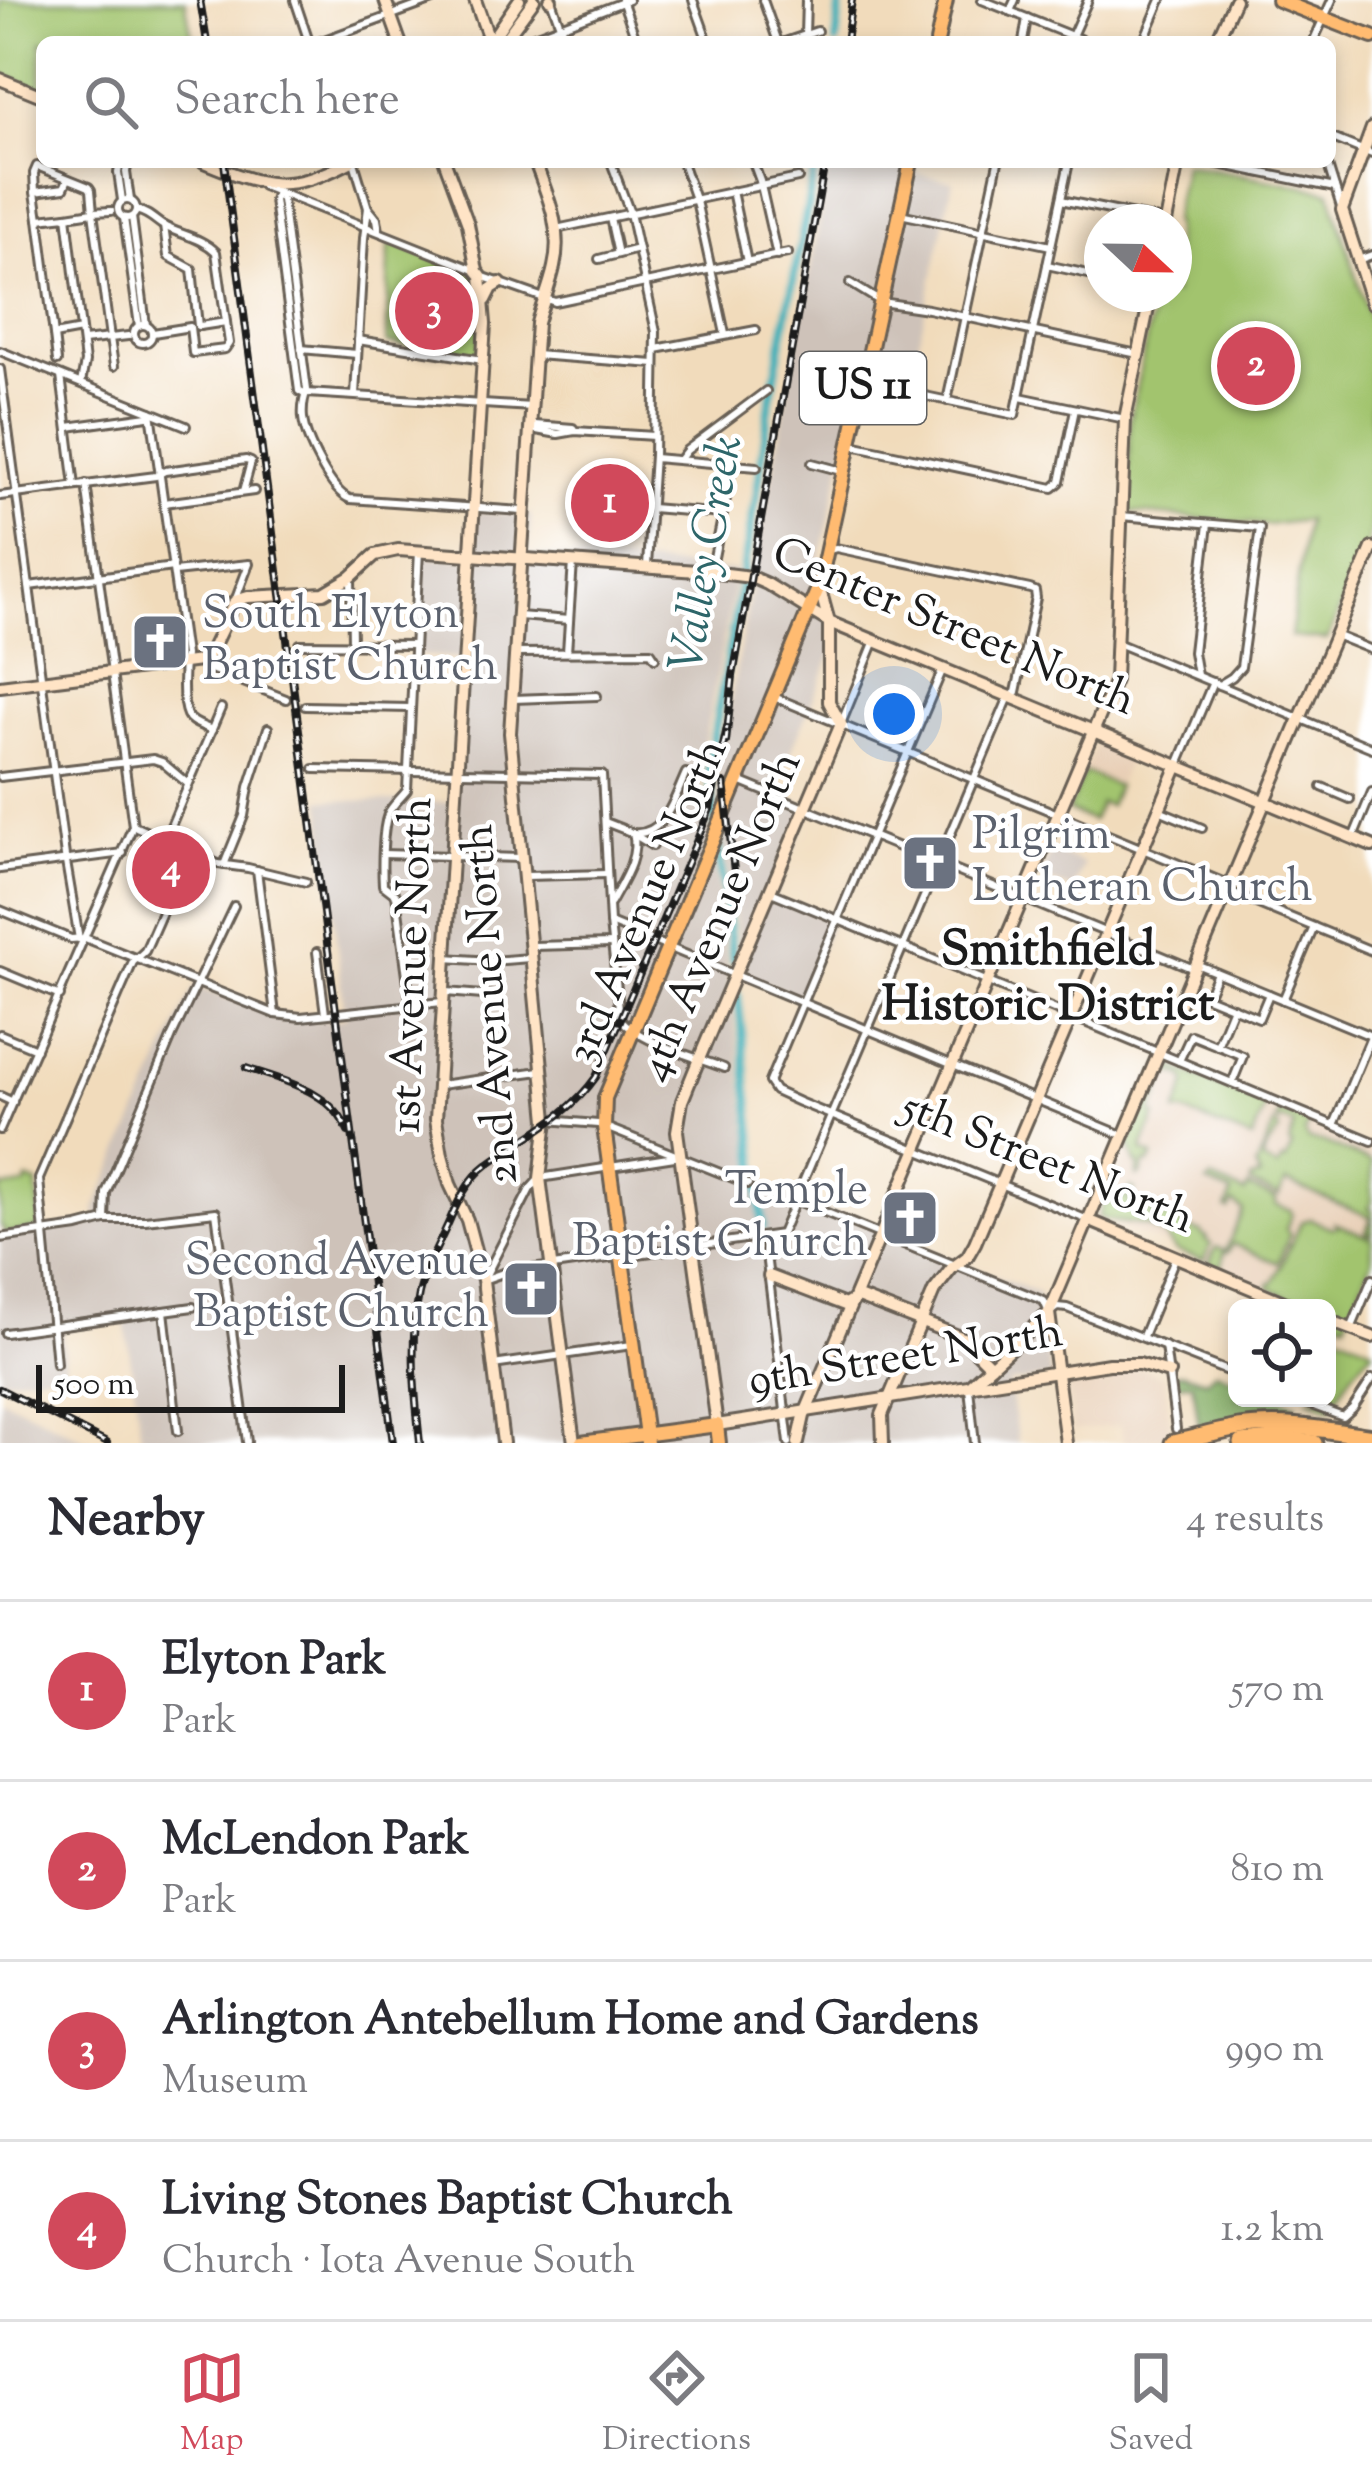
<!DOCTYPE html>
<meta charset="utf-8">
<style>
body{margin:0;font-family:"Sorts Mill Goudy",serif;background:#f7f7f7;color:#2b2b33}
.controls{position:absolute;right:36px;bottom:36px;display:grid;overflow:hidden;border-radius:18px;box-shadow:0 6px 18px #0003}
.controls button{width:108px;height:108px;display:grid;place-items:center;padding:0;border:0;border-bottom:3px solid #e1e1e2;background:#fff;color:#2b2b33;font:60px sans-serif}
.compass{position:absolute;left:1084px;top:204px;width:108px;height:108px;border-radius:50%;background:#fff;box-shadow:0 6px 18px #0003;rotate:112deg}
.scale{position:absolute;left:36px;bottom:30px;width:309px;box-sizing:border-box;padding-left:12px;border:6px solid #1c1c1c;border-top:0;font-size:33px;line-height:42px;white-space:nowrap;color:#1c1c1c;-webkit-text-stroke:9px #fff;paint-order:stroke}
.you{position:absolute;left:894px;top:714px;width:42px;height:42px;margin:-30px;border:9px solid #fff;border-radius:50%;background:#1a73e8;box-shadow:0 0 0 18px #1a73e833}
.badge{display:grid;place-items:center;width:78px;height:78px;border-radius:50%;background:#d1495b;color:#fff;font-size:39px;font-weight:700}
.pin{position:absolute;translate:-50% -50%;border:6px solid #fff;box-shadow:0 3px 12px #0006}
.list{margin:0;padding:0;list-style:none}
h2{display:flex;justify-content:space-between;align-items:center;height:156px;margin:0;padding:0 48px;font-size:51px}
h2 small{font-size:39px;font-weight:400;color:#7c7c81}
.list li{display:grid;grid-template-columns:78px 1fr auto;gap:36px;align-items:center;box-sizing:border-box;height:180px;padding:0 48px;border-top:3px solid #e1e1e2}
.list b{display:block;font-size:45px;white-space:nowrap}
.list p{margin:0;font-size:39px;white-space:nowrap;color:#7c7c81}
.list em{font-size:39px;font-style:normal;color:#7c7c81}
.icon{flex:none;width:66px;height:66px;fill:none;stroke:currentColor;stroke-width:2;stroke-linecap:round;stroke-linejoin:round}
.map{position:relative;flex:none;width:1372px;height:1443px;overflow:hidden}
.search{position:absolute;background:#fff;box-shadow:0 6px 18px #0003;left:36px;right:36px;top:36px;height:132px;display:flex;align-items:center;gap:30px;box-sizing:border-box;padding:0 42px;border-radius:18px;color:#7c7c81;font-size:45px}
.sheet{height:876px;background:#fff}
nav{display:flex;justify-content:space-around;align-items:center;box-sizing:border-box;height:168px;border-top:3px solid #e1e1e2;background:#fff;font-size:33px;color:#7c7c81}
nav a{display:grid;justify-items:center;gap:6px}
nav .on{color:#d1495b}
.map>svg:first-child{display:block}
.built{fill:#e8cfb6}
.industrial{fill:#cec2b9}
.green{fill:#a2c46e;stroke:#5f7045;stroke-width:3}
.forest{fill:#81aa61;stroke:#4e633e;stroke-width:3}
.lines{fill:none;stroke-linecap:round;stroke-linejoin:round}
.river{stroke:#40b0b9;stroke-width:8}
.street-casing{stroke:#675f54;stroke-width:12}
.secondary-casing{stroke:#675f54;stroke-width:16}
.primary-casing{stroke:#675f54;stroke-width:18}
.highway-casing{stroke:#675f54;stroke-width:21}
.street{stroke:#fff;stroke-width:6}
.secondary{stroke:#ffe4c6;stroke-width:10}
.primary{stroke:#ffbb71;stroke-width:12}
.highway{stroke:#ffbb71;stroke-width:15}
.rail-casing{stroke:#1c1c1c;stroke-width:8}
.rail{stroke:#fff;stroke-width:3;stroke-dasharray:9;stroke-linecap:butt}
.labels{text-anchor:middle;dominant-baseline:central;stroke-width:9;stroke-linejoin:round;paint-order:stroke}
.shield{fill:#fff;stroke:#606060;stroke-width:3}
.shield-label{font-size:42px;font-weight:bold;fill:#1c1c1c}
.worship-label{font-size:45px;fill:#5b616d;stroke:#fff;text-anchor:start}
.street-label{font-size:45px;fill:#1c1c1c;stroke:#fff}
.water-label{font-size:48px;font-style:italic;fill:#2e666a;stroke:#fff}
.neighbourhood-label{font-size:48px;font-weight:bold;fill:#1c1c1c;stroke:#fff}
</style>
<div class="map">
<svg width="1372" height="1443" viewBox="0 0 1372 1443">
<rect width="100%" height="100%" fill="#fff"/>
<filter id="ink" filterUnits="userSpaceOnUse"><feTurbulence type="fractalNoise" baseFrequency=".00833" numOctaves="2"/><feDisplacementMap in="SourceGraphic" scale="24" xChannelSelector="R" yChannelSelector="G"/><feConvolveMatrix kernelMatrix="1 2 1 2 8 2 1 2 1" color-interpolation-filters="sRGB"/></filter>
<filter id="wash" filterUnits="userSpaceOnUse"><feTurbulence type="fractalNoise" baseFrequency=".004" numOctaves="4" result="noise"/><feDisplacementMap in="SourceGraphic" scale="48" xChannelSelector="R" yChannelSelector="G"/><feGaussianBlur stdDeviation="2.7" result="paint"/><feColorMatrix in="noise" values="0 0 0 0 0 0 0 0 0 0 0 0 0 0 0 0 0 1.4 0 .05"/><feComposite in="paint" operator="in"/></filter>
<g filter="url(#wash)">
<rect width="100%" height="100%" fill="#f1dbbb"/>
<g class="built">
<polygon points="1097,740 1131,754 1117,786 1084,772"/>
<polygon points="1163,1063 1372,1150 1372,1260 1327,1308 1313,1308 1098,1217"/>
<polygon points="1141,1368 1164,1377 1171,1438 1124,1443 1121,1425 1073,1431 1066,1378"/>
</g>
<g class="industrial">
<polygon points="830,162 919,162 917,174 953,181 909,388 862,379 810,600 842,630 775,790 812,807 774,898 832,922 800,997 757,981 742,966 719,819 717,773"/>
<polygon points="469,511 531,515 528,554 737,571 699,770 715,863 754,1181 1038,1293 1051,1378 1009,1383 1018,1443 142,1443 125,1322 62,1330 65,1371 0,1379 0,1235 85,1223 96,1217 95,1209 194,986 280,1017 330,1020 345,1018 321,800 450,802 459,658 417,655 422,556 467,559"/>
<polygon points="1051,850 1084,864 1073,890 1040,877"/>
<polygon points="0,1397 93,1443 0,1443"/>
</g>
<g class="green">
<polygon points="0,0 185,0 193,42 42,42 42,91 0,74"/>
<polygon points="1184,164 1330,191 1371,325 1372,524 1367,545 1327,640 1290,637 1306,520 1267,525 1128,512 1130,418 1156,294 1174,294 1174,222 1172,222"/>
<polygon points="392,242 474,274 481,327 478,356 387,343 389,247"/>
<polygon points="1084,772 1117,786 1109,806 1100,803 1092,821 1068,811"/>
<polygon points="1163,1063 1266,1105 1252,1139 1183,1112 1176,1113 1187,1083 1184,1077 1172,1073 1167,1075 1152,1113 1156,1115 1142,1151 1153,1156 1149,1164 1145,1163 1141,1175 1137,1176 1139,1165 1136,1163 1129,1144"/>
<polygon points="1280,1111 1309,1123 1305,1133 1308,1140 1322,1142 1372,1162 1372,1202 1368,1208 1372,1209 1372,1234 1366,1232 1371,1217 1286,1182 1279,1196 1250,1183 1251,1179 1260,1177 1256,1167 1274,1125 1278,1127 1279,1132 1265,1151 1263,1161 1278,1168 1282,1160 1286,1161 1292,1146 1289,1144 1294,1125 1282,1120 1280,1122 1276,1121"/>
<polygon points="1212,1179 1245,1193 1248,1187 1276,1199 1276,1205 1291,1211 1292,1214 1286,1229 1290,1234 1278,1263 1233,1244 1228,1252 1224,1252 1222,1268 1209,1263 1216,1247 1226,1250 1243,1210 1233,1203 1229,1210 1226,1209 1232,1193 1207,1183"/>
<polygon points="27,1180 37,1183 40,1225 38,1229 6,1234 0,1224 0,1184 3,1188 26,1185"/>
<path d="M1130,1187L1135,1190L1129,1201L1133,1203L1131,1208L1138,1212L1141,1206L1154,1212L1147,1227C1128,1220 1116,1225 1098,1217L1103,1204L1127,1196Z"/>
<polygon points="1156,1213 1182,1223 1181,1227 1202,1232 1202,1235 1207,1237 1206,1241 1211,1244 1204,1261 1176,1251 1162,1234 1150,1229"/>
<polygon points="1310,1219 1332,1228 1337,1226 1335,1223 1372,1238 1372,1260 1346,1322 1327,1314 1327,1308 1312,1308 1268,1287 1270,1283 1273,1283 1301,1222"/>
<polygon points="1327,1328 1372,1348 1372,1351 1351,1374 1331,1408 1307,1398 1327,1398"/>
</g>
<polygon class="forest" points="1216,1371 1237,1380 1237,1398 1281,1398 1296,1404 1292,1412 1276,1413 1250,1422 1229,1420 1199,1427 1193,1383 1175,1384 1174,1374 1183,1373 1206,1380"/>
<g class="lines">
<g class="river">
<polyline points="836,42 841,0"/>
<polyline points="733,960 708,768 756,499 768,414 816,162"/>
<polyline points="738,995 763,1226"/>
</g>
</g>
</g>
<g filter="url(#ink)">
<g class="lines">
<g class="street-casing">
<g id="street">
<polyline points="295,0 309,42"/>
<polyline points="551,0 566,42"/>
<polyline points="622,0 637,42"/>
<polyline points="693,0 708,42"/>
<polyline points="763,0 778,42"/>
<polyline points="982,0 1087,42"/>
<polyline points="1010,11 1015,0"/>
<polyline points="805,35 806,0"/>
<polyline points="1072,36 1088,0"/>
<polyline points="319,42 433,0"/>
<polyline points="518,42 628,0"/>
<polyline points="785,42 817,31"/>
<polyline points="1023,42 1027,18"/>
<polyline points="1143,42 1161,0"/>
<polyline points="1313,42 1332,0"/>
<polyline points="1330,137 1372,154"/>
<polyline points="120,162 118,173 122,200"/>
<polyline points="128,162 126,172 130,200"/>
<polyline points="354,162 368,208 364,238 355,395"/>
<polyline points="611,162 630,213 656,332 654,455 647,566"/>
<polyline points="682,162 697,205 725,334"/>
<polyline points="753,162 760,181 777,256"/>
<polyline points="1209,162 1335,188"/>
<polyline points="1327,162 1341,207"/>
<polyline points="263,186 477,271"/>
<path d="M277,191L282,200L307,390C304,398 302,408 303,418C305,439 331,492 350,499L522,511"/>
<polyline points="732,191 747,262"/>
<polyline points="35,192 34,173 37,166 89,187 91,190 93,212 111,211"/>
<polyline points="277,192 274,200 299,391 304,394"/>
<circle cx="127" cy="209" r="9"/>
<polyline points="1061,200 1163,221"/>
<polyline points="368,208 377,219 379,231"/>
<path d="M136,210C148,213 152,218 162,225C180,235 201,237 216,252L229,343L225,349L193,353L190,327L153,333"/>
<polyline points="900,214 1051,246"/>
<polyline points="67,216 93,212 110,338 83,341"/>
<polyline points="132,217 146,325"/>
<polyline points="124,218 139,326"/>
<polyline points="610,218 618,254"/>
<polyline points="39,219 35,192 64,188 68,179"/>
<polyline points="164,226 168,256 192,269 198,326"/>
<polyline points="556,229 798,178"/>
<polyline points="599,259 638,249"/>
<polyline points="1358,260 1372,255"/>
<polyline points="1047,265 1102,277"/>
<polyline points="481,276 555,302 788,253"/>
<polyline points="850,283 881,302 928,309 1138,354"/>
<circle cx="143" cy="334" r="9"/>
<polyline points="200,326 226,322"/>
<polyline points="54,335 57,361"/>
<polyline points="358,340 483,360"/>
<polyline points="301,349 357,354"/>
<polyline points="656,349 756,330"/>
<polyline points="0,351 186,426"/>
<polyline points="535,355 655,364"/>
<polyline points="114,366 110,338 128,336"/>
<polyline points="0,369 65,856 79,939"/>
<polyline points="61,376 75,486"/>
<polyline points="81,383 85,362 67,216 39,219 54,335 81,330"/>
<polyline points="864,383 1015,415 1069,162"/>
<polyline points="307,393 532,407"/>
<polyline points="1020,397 1125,419"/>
<polyline points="947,401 998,162"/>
<path d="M68,427L148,416L151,412L185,655C183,669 181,702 187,715C191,723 203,726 212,730"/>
<polyline points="575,431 573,428 535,425 531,429 558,434 575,431 654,436"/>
<polyline points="852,445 1053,488 1060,482 1075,409"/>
<polyline points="654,458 757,467"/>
<polyline points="680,459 687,450 766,391"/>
<polyline points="812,463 842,471"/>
<polyline points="0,496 156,476 165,471 246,460 251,462 243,492"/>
<polyline points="164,503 254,491"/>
<polyline points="651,508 723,514"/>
<polyline points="1121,516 1260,528 1241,667 1232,677 1219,685"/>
<polyline points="174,572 249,564 235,601"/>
<polyline points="711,572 733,464"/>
<polyline points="351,577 352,643"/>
<polyline points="29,586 173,567"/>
<polyline points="519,616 569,620"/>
<polyline points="1335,635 1372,650"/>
<polyline points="1117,643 1372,748"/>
<polyline points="300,644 414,645"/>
<polyline points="567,652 573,562"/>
<polyline points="516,653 651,652 655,658"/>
<polyline points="202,663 208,668 286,699"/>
<polyline points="942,671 769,1082 775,1091 799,1102 1088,1220"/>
<polyline points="1197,675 1193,652 1208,524"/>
<polyline points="774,697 1230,885"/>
<polyline points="513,699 597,696"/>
<polyline points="305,706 410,708"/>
<polyline points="841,724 874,643"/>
<polyline points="1178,765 1213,682"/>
<path d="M314,769L602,775L610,923L620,1018C638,1042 695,1057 724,1068"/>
<polyline points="0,777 153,759 162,762 188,784"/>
<polyline points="739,781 1194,969"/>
<polyline points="1322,787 1350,799"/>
<polyline points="1159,810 1202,828"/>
<polyline points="605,822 628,831 653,846"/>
<polyline points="134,826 218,864 248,868 306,882"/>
<polyline points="1353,838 1372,792"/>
<polyline points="165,840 221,708"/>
<polyline points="383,854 521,858"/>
<polyline points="224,865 244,816 249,787 268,728"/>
<polyline points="0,869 123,853"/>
<polyline points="257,870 275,1014"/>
<polyline points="526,876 607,874"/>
<polyline points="1227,891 1372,951"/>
<polyline points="771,892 1372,1141"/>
<path d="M611,903C622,882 640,857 633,833C665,836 674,799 686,773"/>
<polyline points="0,910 71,939 85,938 275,1014 301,1017 442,1002"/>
<polyline points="610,923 1122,1135"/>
<polyline points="533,946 612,944"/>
<polyline points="317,952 325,1014"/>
<polyline points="445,958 492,961 530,958"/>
<polyline points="1196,964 1371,1036"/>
<polyline points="0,971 60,996"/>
<polyline points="1217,973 1207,997 1259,1018 1269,994"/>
<polyline points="446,992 495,996"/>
<polyline points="1283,1000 1314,927"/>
<path d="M411,1005L396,895L383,885C382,868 382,830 388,814C391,806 401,798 407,790L419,551"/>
<polyline points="0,1034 36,1049"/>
<polyline points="1217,1046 1233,1007"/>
<polyline points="1179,1061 1191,1035 1243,1056 1232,1083"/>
<polyline points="440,1085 540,1071"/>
<polyline points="0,1096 13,1102"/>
<polyline points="547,1120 598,1124 748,1184"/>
<polyline points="1334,1125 1371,1037"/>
<polyline points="0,1130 133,826 86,484"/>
<polyline points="795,1200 1044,1301 1049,1313 1057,1307 1067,1308 1237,1375"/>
<polyline points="105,1220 106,1193 172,1036 234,906"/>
<polyline points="0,1238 78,1227 105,1220 145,1220 216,1212 247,1442"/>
<polyline points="764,1238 789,1443"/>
<polyline points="485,1277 530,1189 540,1178 681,1156"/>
<polyline points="483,1280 503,1273 781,1234 1008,699 1016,692 1036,598 1035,591 1030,589 836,548 829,550"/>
<polyline points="1257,1308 1263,1294"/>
<polyline points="164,1311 178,1431"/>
<polyline points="1351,1329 1372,1279"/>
<polyline points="5,1333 193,1307"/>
<polyline points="1143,1336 1176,1256"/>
<polyline points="1165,1346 1176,1429"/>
<polyline points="56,1364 39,1179 133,962 145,951 189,851"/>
<polyline points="493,1365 632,1345"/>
<polyline points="1230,1372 1237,1356"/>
<polyline points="969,1388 975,1443"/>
<polyline points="1292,1398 1343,1417 1353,1408 1372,1379"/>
</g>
</g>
<g class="secondary-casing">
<g id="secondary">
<polyline points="385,0 400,42"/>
<polyline points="475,0 490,42"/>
<polyline points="550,0 551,0"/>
<polyline points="490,42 519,0"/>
<polyline points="503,42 534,0"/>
<polyline points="1216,42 1235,0"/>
<polyline points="0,79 42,96"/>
<polyline points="1372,128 1342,210 1372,303"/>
<path d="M204,162C265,187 287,194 350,162"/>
<polyline points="445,162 468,224 477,271 481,276 485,324 436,1119 442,1155 450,1184 467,1220 483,1280 503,1443"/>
<path d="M535,162C548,196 563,230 554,267C550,286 542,304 537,323L510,733L547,1120L540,1178L574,1443"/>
<polyline points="1166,222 1178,162"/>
<polyline points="486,300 492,288 500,283"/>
<polyline points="819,586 829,622 829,702 841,724 699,1059 682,1101 677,1131 717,1425 1109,1364 1139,1364 1169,1373"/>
<polyline points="0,686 200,661 210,653 235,601 248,597 324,593 351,577 375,555 398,550 711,572 751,577 767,584 829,622 1372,846"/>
<polyline points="1088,1220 1298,1308"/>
<polyline points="769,1276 845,1305 858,1297 963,1338 991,1366"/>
<polyline points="1327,1320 1372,1337"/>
<polyline points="971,1384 1049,1313"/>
<polyline points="798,1443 804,1416 1115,680 1125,419 1151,294"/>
<polyline points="883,1443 882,1415 934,1291 952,1268 967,1257 975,1243 1178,765"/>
<polyline points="1066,1443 1049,1313 1372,548"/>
</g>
</g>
<g class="primary-casing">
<g id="primary">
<polyline points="1278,0 1372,37"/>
<polyline points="937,42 946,0"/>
<polyline points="581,1443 717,1425 719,1443"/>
<polyline points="647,1443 604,1127 605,1098 819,586 911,162"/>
</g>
</g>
<g class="highway-casing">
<g id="highway">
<path d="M1173,1443C1195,1438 1217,1432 1239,1428C1283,1421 1328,1430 1372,1437"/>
<polyline points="1242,1443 1283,1439 1314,1443"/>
</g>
</g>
<use href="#street" class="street"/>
<use href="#secondary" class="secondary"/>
<use href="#primary" class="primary"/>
<use href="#highway" class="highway"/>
<g class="rail-casing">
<g id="rail">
<polyline points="200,0 207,42"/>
<polyline points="846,42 852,0"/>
<polyline points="224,162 393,1443"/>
<polyline points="726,742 733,676 825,162"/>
<polyline points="724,783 735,880"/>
<path d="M246,1068C284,1081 333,1091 348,1132"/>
<polyline points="0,1389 107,1443"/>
<path d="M420,1443C415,1395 409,1342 419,1294C424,1271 437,1248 447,1226C457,1203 468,1179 488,1164C526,1136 568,1117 596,1077L710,809L727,727"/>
</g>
</g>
<use href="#rail" class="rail"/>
</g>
</g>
<defs>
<g id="church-square" transform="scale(3)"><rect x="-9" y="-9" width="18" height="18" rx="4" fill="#6b7280" stroke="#fff"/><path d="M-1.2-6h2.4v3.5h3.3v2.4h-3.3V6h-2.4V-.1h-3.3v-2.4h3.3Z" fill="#fff"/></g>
</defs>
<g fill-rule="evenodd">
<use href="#church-square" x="160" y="642"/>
<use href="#church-square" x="930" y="863"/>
<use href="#church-square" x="910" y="1218"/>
<use href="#church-square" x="531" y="1289"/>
</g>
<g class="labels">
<rect class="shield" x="800" y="352" width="126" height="72" rx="9"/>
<g class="shield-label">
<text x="863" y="388">US 11</text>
</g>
<g class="worship-label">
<text x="202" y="616">South Elyton<tspan x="202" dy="52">Baptist Church</tspan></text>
<text x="972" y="837">Pilgrim<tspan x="972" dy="52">Lutheran Church</tspan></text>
<text x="868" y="1192" text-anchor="end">Temple<tspan x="868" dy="52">Baptist Church</tspan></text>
<text x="489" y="1263" text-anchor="end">Second Avenue<tspan x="489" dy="52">Baptist Church</tspan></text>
</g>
<g class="street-label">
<text transform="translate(953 629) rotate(23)">Center Street North</text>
<text transform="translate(649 902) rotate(-67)">3rd Avenue North</text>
<text transform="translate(722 917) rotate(-67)">4th Avenue North</text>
<text transform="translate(414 965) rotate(-88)">1st Avenue North</text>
<text transform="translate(493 1004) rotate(-94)">2nd Avenue North</text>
<text transform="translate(1047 1165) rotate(22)">5th Street North</text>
<text transform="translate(906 1359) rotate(-9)">9th Street North</text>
</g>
<g class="water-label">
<text transform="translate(709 554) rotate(-80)">Valley Creek</text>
</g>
<g class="neighbourhood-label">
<text x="1048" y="952">Smithfield<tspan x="1048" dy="55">Historic District</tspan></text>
</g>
</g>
</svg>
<div class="controls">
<button><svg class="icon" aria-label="locate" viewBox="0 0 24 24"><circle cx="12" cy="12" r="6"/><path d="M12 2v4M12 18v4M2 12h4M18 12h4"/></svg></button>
</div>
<svg class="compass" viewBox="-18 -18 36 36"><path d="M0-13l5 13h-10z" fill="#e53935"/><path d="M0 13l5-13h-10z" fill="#7c7c81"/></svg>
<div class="scale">500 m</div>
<div class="you"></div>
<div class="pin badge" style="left:610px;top:503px">1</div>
<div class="pin badge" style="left:1256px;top:366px">2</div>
<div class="pin badge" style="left:434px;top:311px">3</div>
<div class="pin badge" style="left:171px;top:870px">4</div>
<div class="search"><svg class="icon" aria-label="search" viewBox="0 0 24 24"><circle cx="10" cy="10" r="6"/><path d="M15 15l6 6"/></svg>Search here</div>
</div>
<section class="sheet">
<h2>Nearby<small>4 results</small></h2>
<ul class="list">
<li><span class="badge">1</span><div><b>Elyton Park</b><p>Park</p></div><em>570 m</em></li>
<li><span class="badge">2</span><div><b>McLendon Park</b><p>Park</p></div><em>810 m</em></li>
<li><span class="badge">3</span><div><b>Arlington Antebellum Home and Gardens</b><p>Museum</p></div><em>990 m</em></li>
<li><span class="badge">4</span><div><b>Living Stones Baptist Church</b><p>Church · Iota Avenue South</p></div><em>1.2 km</em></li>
</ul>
</section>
<nav>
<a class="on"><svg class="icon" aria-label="map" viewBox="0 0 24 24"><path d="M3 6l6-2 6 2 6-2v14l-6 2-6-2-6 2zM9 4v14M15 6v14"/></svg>Map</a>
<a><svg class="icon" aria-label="directions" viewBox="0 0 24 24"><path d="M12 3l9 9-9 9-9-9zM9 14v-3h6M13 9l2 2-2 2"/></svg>Directions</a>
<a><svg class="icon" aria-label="saved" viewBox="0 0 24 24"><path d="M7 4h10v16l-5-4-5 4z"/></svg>Saved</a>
</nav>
